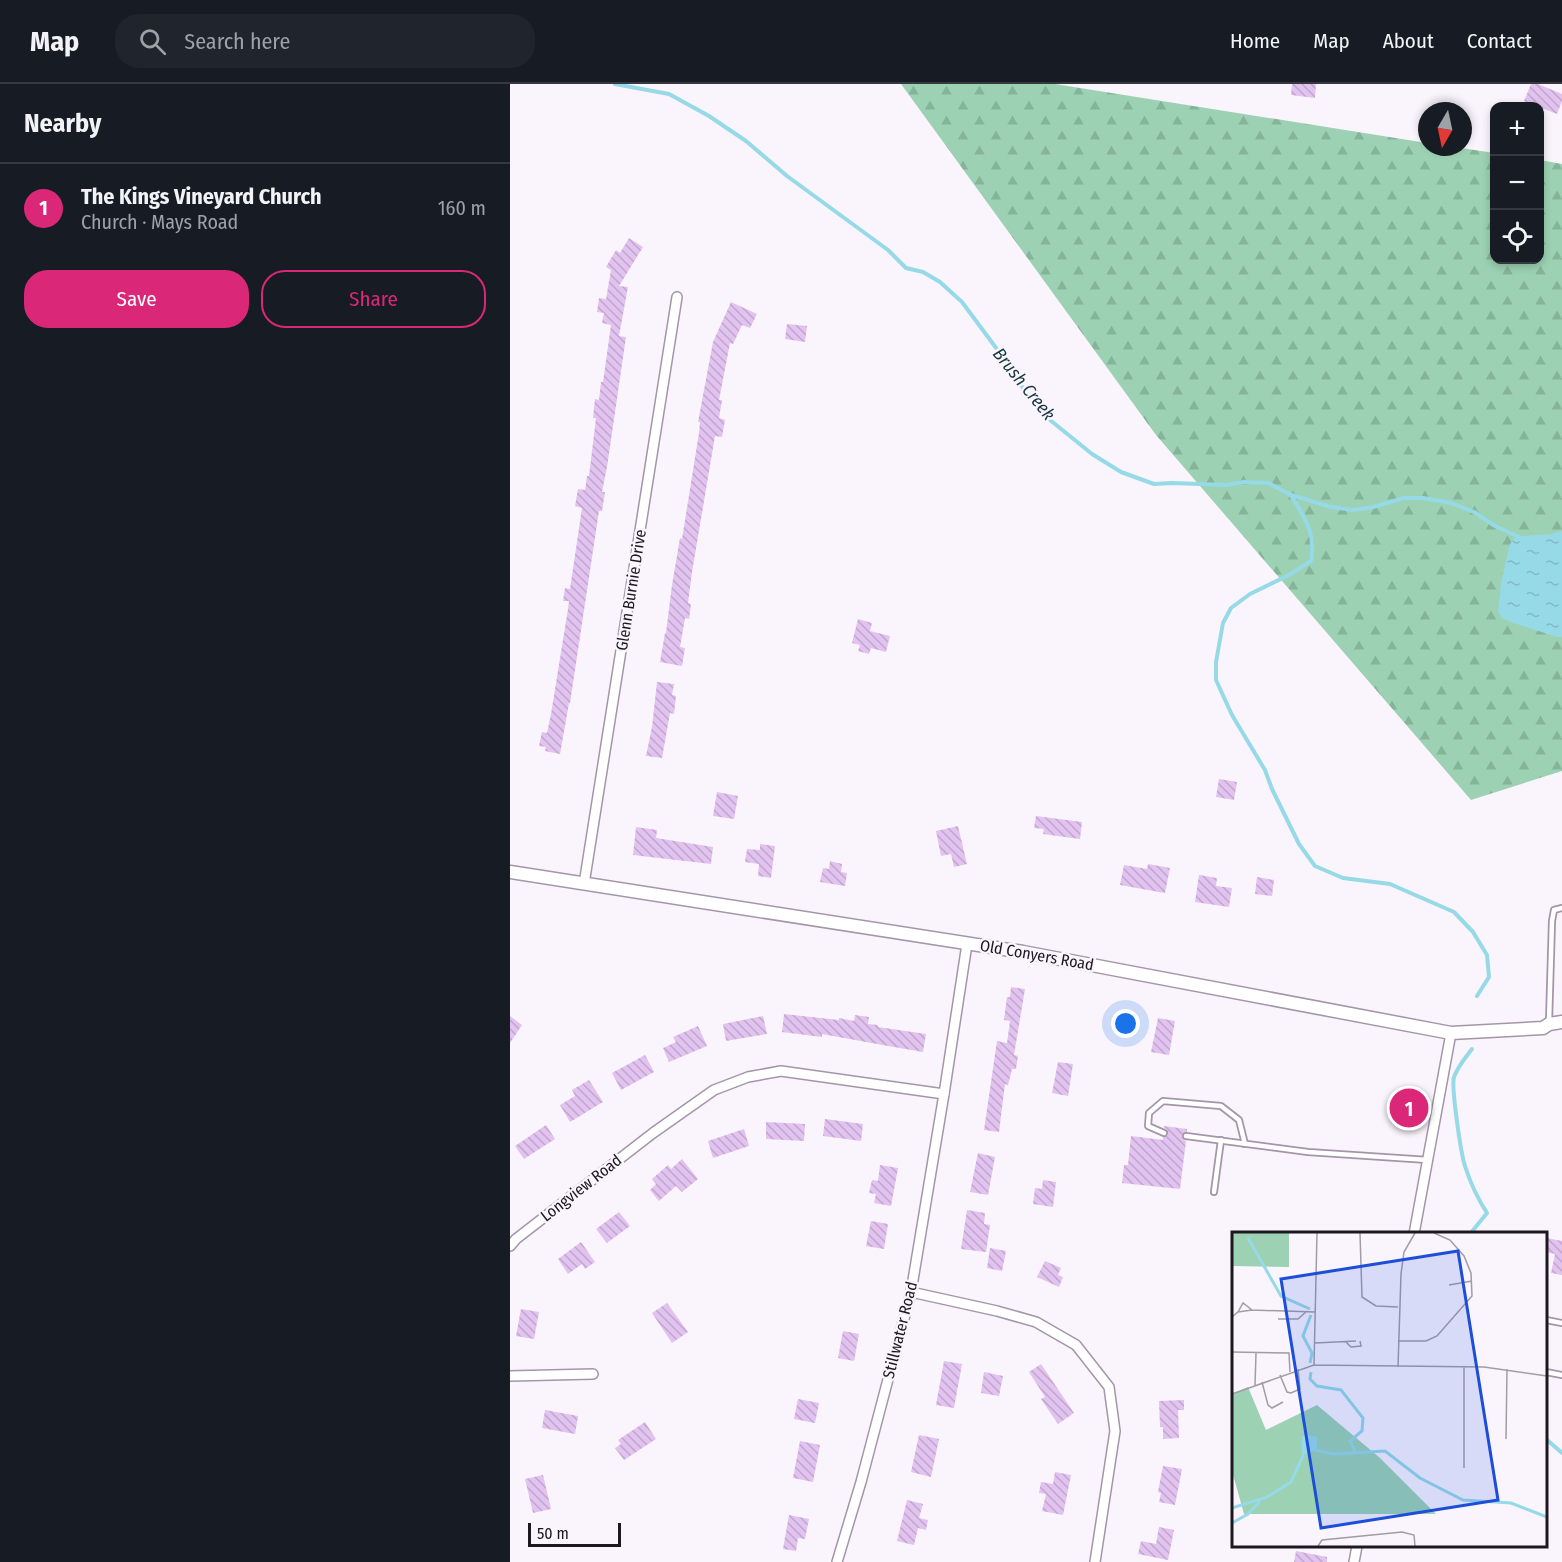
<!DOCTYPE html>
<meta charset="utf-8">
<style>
body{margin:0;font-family:"Fira Sans Condensed",sans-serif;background:#20242c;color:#f1f3f6}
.controls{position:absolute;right:18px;top:18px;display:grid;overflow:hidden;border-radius:12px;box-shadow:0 3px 9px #0003}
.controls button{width:54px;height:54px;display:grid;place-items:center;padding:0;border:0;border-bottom:2px solid #363941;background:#171b24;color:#f1f3f6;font:30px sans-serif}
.compass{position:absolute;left:908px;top:18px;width:54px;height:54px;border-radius:50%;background:#171b24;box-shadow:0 3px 9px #0003;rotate:189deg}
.scale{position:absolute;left:18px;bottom:15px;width:93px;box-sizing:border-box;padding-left:6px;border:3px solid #1d1820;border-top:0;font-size:16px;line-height:21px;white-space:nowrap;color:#1d1820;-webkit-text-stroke:4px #faf4fd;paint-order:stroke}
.you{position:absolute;left:616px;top:940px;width:21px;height:21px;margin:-15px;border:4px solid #fff;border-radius:50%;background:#1a73e8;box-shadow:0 0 0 9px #1a73e833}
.badge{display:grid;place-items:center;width:39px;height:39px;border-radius:50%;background:#db2777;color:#fff;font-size:20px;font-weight:700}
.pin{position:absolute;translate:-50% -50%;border:3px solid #fff;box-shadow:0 2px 6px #0006}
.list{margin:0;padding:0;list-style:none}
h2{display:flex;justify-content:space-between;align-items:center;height:78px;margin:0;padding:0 24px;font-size:26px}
h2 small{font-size:20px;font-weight:400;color:#9ea1a6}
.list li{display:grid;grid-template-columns:39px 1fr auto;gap:18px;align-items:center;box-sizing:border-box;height:90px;padding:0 24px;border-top:2px solid #363941}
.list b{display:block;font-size:22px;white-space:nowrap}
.list p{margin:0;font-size:20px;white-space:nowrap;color:#9ea1a6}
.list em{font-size:20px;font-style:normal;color:#9ea1a6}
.actions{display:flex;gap:12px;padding:18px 24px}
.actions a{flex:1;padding:14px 0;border:2px solid #db2777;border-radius:24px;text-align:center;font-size:21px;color:#db2777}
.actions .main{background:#db2777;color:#fff}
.icon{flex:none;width:33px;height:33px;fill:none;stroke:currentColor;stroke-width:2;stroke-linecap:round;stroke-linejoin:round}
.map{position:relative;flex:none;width:1052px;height:1478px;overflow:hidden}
header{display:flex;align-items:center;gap:36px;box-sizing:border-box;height:84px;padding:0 30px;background:#171b24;border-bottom:2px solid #363941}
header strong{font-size:28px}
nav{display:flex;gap:33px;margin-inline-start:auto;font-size:21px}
.search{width:420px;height:54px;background:#20242c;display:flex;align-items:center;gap:15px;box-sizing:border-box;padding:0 21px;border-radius:24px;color:#9ea1a6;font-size:22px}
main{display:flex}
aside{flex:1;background:#171b24}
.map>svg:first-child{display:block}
.forest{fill:url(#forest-firs)}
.water{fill:url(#water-ripples)}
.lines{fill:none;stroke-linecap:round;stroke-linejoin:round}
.stream{stroke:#96d9e7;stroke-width:4}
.building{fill:url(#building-back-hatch)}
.service-casing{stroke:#a495aa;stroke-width:8}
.minor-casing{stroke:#a495aa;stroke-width:12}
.tertiary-casing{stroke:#a495aa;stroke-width:15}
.service{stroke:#fff;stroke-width:4.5}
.minor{stroke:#fff;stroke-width:9}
.tertiary{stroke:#fff;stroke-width:12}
.labels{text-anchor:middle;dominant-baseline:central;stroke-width:5;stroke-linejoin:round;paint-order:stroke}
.street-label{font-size:16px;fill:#1d1820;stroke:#faf4fd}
.water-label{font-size:18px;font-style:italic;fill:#15363d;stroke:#faf4fd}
.inset-river{fill:none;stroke:#96d9e7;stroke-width:3}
.inset-road{fill:none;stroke:#a29ca5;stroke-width:1.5}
.view{fill:#1d4ed8;fill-opacity:0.15;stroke:#1d4ed8;stroke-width:3}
.inset-edge{fill:none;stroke:#1d1820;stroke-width:3}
</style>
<header>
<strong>Map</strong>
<div class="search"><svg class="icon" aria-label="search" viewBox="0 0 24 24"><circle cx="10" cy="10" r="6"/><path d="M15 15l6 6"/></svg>Search here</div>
<nav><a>Home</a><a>Map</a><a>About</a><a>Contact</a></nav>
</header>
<main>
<aside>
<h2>Nearby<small></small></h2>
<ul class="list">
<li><span class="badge">1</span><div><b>The Kings Vineyard Church</b><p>Church · Mays Road</p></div><em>160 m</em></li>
</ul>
<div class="actions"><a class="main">Save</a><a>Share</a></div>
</aside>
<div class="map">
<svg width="1052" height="1478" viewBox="0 0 1052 1478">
<defs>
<pattern id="forest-firs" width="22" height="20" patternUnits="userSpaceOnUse" patternTransform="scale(1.5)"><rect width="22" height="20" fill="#9cd2b3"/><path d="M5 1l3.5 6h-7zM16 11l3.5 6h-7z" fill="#86b49a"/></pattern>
<pattern id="water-ripples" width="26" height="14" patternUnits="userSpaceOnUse" patternTransform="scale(1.5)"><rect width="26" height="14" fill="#96d9e7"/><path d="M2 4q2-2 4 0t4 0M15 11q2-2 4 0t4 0" fill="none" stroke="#81bac6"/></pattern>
<pattern id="building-back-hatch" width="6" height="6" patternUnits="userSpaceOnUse" patternTransform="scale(1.5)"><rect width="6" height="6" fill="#e2c2ef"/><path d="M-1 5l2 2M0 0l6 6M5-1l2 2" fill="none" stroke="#c1a6cd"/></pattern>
</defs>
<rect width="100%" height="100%" fill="#faf4fd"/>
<polygon class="forest" points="391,0 545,0 917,59 917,63 945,63 984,69 984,176 1030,176 1030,76 1052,80 1052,687 961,716 646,351"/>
<polygon class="water" points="1052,447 1052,553 1047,553 1001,538 992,534 988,528 991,499 1000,460 1005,454 1014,452 1041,450"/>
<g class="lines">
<g class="stream">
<polyline points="105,0 159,10 199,32 236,57 277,92 378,166 396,184 413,188 430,198 452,218 498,280 516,309 540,336 582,370 611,388 644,400 662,399 716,401 734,398 758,399 781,411 821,423 844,426 863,423 894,414 913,414 941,419 964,428 985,442 1011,454"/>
<path d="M781,411C795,435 806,448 801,477L779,491L740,510L721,524L713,539L706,578V596L722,631L755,686L762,705L789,760L805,782L833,794L880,800L944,828L963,848L977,871L979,893L967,912"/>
<path d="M960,1150L977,1129C968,1115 960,1098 955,1082C951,1070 941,1003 944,993C948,982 955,974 962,965"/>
<polyline points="1036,1355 1052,1369"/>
</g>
</g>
<g class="building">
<polygon points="782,0 806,0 805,14 781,11"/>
<polygon points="1021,0 1028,0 1052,10 1052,17 1047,30 1014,17"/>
<polygon points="119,154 133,163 109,202 118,203 109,252 116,253 97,383 92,408 95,408 92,427 89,427 60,619 59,619 50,670 35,667 36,663 29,662 32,648 37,649 41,630 58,525 59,517 53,517 55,504 60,505 72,424 65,422 68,405 75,406 77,392 79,392 86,334 83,334 85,315 89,316 91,298 93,298 101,241 92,239 94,229 87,228 89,214 96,215 101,186 96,183 106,166 110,169"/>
<polygon points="221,218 247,230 240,244 232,241 223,260 220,259 209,316 212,316 209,334 215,336 212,353 205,352 182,488 178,519 181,520 179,535 175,534 170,563 175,564 172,582 150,578 155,549 156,549 162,501 170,454 172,455 189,349 190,338 188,338 203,258"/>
<polygon points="277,240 297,242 295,258 275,255"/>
<polygon points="348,535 362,539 360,547 380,552 376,568 361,564 359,570 348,567 350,561 342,559"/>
<polygon points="147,598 164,600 162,611 166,612 164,630 160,629 152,674 136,672 142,643"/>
<polygon points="709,695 727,698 724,716 706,713"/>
<polygon points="207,708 228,712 224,735 203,732"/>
<polygon points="526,732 572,738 570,755 533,750 534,745 524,744"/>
<polygon points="448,742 457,780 444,783 441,770 431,772 426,747"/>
<polygon points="126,743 147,746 146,754 203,763 201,780 123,771"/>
<polygon points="250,760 265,762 261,794 248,792 249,780 235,778 237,765 250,766"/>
<polygon points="320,777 332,780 331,788 337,789 335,802 310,798 313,784 319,785"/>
<polygon points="638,780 660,784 655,809 610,801 614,781 637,785"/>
<polygon points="689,791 707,794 706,802 722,804 719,823 685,818"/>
<polygon points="747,793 764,796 762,812 745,810"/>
<polygon points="501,903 515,905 504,971 508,972 506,985 502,985 498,1001 495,1000 489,1048 474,1046 487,957 497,959 500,937 494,936 497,913 500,913"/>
<polygon points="274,930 329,936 329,934 344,937 345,931 359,933 358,940 368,941 368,943 416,950 413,968 378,962 312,950 312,953 272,948"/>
<polygon points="0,932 12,941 0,959"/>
<polygon points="253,932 257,950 216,957 213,940"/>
<polygon points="648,934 665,937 659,971 641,968"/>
<polygon points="188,942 197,962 159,978 153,964 166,958 163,953"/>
<polygon points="135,971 144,988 111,1006 102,989"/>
<polygon points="548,978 563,980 558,1012 542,1009"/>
<polygon points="79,996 93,1018 60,1038 50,1021 65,1012 62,1006"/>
<polygon points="315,1035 353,1040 351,1057 313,1052"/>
<polygon points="256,1038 295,1040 294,1057 256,1055"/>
<polygon points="36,1041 45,1055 14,1075 5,1062"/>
<polygon points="654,1042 677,1045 677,1048 673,1049 672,1052 673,1055 676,1057 670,1105 612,1099 614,1081 618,1081 621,1052 653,1056 653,1053 657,1052 658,1049 657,1046 654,1044"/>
<polygon points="234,1045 239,1062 203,1074 198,1057"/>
<polygon points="468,1069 485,1073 478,1111 460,1108"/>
<polygon points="172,1075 188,1095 172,1108 166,1102 149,1117 140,1106 146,1100 142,1095 158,1081 161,1085"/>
<polygon points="370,1081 388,1084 381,1122 364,1119 366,1110 359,1109 362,1096 368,1097"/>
<polygon points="533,1096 546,1098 543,1123 523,1120 525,1104 532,1105"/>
<polygon points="457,1126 475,1129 474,1140 480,1141 476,1168 451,1165"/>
<polygon points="109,1128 120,1142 97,1159 86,1145"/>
<polygon points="361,1137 378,1140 374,1165 356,1162"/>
<polygon points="1037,1154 1052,1157 1052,1191 1041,1189 1045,1170 1035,1168"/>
<polygon points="71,1158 85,1178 75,1185 72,1180 58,1190 48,1175"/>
<polygon points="480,1164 496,1167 492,1187 477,1184"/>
<polygon points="535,1177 551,1184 548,1191 553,1193 549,1203 527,1193"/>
<polygon points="157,1219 178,1248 162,1259 142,1229"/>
<polygon points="11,1225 29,1228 24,1255 6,1252"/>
<polygon points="333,1247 349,1250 344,1277 328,1274"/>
<polygon points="434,1277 452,1280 444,1324 426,1321"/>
<polygon points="531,1280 564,1329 548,1340 531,1315 535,1313 519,1288"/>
<polygon points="474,1288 493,1292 489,1312 471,1309"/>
<polygon points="288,1315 309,1319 305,1339 284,1335"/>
<polygon points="674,1316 674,1326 668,1326 669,1354 653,1355 653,1343 650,1343 649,1317"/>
<polygon points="35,1326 68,1332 65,1350 32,1344"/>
<polygon points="135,1338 146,1355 114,1376 105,1364 111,1360 108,1356"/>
<polygon points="409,1351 429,1355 421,1393 401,1388"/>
<polygon points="290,1357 310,1361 303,1398 283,1394"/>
<polygon points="653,1382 672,1385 665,1421 649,1418 651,1409 648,1408"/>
<polygon points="545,1388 561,1391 553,1431 532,1427 536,1410 529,1409 531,1398 543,1400"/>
<polygon points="33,1391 41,1425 23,1429 15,1395"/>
<polygon points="397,1416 413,1420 409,1434 418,1436 416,1446 408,1444 404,1461 387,1457"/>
<polygon points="279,1431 299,1435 295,1455 288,1454 286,1467 273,1465"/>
<polygon points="649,1443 664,1446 658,1476 628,1470 631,1457 646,1460"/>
<polygon points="786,1467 817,1473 817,1478 784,1478"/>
</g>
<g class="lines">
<g class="service-casing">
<g id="service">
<polyline points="1039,938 1042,837 1044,826 1052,824"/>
<polyline points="654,1049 638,1042 639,1029 653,1017 711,1022 729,1036 735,1060"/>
<polyline points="676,1052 798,1068 918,1076"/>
<polyline points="704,1108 711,1056"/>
<polyline points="1036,1236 1052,1239"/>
<polyline points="1036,1288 1052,1291"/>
</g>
</g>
<g class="minor-casing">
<g id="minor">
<polyline points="74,800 167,213"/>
<polyline points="904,1150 941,949"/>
<polyline points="0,1162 6,1155 143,1049 204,1006 238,993 271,987 434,1010"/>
<polyline points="401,1208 487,1227 526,1238 566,1261 599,1303 605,1347 585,1478"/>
<polyline points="0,1292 83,1290"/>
<polyline points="327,1478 351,1398 401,1208 434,1010 457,860"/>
<polyline points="844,1478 847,1462"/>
</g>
</g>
<g class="tertiary-casing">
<polyline id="tertiary" points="0,788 513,868 941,949 1033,944 1039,940 1052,938"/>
</g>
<use href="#service" class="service"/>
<use href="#minor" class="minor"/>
<use href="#tertiary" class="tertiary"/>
</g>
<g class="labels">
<g class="street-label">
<text transform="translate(121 506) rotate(-81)">Glenn Burnie Drive</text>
<text transform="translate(527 871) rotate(10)">Old Conyers Road</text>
<text transform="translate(71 1104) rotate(-38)">Longview Road</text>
<text transform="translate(390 1246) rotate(-76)">Stillwater Road</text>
</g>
<g class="water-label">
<text transform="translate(514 300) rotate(51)">Brush Creek</text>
</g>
</g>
<g transform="translate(722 1148)">
<rect width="315" height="315" fill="#faf4fd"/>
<path d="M0,1H57V35L0,34ZM16,155L34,198L85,173L148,226L204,282H12L0,239V162Z" fill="#9cd2b3"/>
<path d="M75,203L85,205V217L70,224V204Z" fill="#96d9e7"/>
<path class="inset-river" d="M16,6L49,64L78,77M78,131L80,121L71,104L79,83M79,140L78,147L85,154L109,158L131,186L130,199L118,209L123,219M83,218L101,222L153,219L188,246L231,268L279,271L315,285M0,276L35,265L59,250L71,224M0,291L16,282L28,269"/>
<path class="inset-road" d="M128,1L130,65L144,74L166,75M217,53L240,49M6,80L11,71L20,78M0,85L6,80L20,78L83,80M46,87H66L75,79M166,109H194L205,104L240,64L239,41L232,24L218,8L202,1M114,110L119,115L129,114L128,109M83,111L124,109M0,120L57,121L58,140M82,133L85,1M166,135L169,42L172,20L183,1M232,135V236M48,143L55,160L59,161L68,157L66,137M30,150L36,173L40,176L51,170M23,153L24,121M0,162L82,133L252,135L315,144M274,207L275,137M86,314L90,308L170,300L182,303L183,314"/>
<path class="view" d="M226,19L266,268L89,296L49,47Z"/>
<rect width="315" height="315" class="inset-edge"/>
</g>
</svg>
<div class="controls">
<button>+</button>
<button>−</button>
<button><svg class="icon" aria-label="locate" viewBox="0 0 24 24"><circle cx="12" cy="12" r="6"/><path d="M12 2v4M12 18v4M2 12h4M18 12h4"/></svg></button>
</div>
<svg class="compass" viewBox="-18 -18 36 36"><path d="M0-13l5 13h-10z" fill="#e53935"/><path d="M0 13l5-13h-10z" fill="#9ea1a6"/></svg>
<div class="scale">50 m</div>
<div class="you"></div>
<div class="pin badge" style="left:899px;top:1024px">1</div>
</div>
</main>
